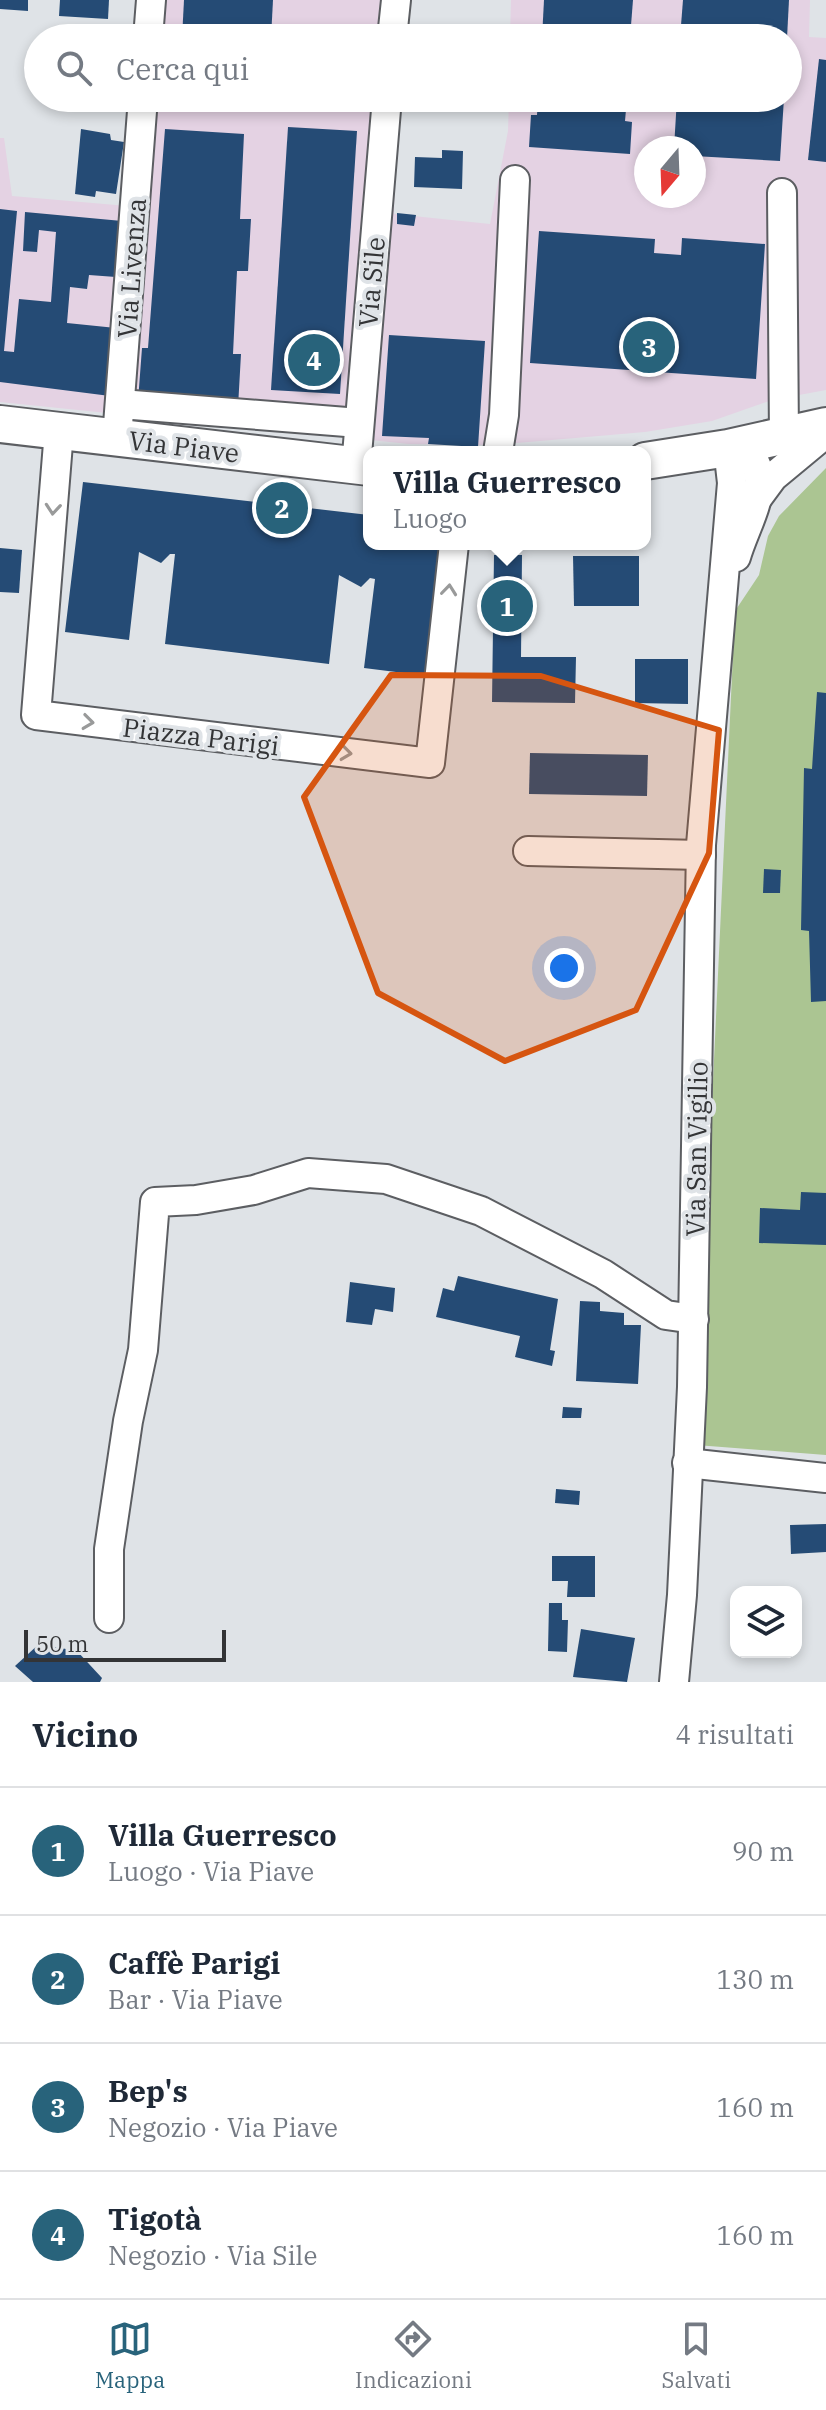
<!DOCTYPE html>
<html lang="it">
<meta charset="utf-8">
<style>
body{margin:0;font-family:"IBM Plex Serif",serif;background:#f2f2f3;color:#1f2937}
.controls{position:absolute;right:24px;bottom:24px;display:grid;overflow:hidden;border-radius:16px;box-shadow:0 4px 12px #0003}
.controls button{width:72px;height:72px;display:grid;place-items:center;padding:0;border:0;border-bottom:2px solid #e0e1e3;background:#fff;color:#1f2937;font:40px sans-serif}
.compass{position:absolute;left:634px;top:136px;width:72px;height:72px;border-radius:50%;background:#fff;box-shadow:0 4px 12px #0003;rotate:199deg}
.scale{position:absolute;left:24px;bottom:20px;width:202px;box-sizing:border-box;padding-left:8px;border:4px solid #333436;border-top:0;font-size:22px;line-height:28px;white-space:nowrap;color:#333436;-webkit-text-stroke:6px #dfe3e7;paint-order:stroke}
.you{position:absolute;left:564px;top:968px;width:28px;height:28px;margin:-20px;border:6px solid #fff;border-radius:50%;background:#1a73e8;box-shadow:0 0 0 12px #1a73e833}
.badge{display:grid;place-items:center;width:52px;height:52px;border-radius:50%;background:#28637b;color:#fff;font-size:26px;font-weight:700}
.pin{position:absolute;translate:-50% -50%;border:4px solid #fff;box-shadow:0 2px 8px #0006}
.popup{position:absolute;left:363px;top:446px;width:288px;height:104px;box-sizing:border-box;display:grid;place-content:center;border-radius:16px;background:#fff;filter:drop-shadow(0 2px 6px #0005);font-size:26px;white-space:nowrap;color:#747a83}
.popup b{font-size:30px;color:#1f2937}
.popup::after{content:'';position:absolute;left:50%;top:100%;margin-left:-16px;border:16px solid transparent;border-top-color:#fff}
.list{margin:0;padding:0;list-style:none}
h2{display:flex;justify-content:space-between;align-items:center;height:104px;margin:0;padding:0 32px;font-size:34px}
h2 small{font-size:26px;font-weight:400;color:#747a83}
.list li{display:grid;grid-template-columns:52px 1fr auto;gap:24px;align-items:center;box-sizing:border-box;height:128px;padding:0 32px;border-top:2px solid #e0e1e3}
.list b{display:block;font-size:30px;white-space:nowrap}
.list p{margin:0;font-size:26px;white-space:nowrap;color:#747a83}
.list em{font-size:26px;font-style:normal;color:#747a83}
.icon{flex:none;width:44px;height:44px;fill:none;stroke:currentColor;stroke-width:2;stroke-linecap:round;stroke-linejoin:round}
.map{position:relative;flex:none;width:826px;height:1682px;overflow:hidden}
.search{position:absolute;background:#fff;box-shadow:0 4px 12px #0003;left:24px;right:24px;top:24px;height:88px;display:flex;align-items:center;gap:20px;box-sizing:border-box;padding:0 28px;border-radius:44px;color:#747a83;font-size:30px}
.sheet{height:616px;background:#fff}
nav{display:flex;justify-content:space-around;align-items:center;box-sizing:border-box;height:112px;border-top:2px solid #e0e1e3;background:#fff;font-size:22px;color:#747a83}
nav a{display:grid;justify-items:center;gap:4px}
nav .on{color:#28637b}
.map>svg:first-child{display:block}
.industrial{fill:#e4d2e3;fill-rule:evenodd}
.green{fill:#abc592}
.building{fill:#254b75}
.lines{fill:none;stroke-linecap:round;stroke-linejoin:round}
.minor-casing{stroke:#5c5e62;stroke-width:32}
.major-casing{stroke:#5c5e62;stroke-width:40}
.minor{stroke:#fff;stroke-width:28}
.major{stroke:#fff;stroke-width:36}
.oneway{stroke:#999a9a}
.marked{fill:#d65510;fill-opacity:0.2;stroke:#d65510;stroke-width:6;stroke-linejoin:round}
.labels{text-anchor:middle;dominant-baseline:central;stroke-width:8;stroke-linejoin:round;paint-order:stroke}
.street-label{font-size:26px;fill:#333436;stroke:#dfe3e7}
</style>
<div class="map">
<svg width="826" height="1682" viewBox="0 0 826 1682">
<rect width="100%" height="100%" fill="#dfe3e7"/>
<g class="industrial">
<polygon points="150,0 398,0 397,38 146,38"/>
<path d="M511,0H810L809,37L826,38V390L772,400L712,421L645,432L493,445L409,444L0,402V138H4L12,196L127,206L139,98H396L394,214L490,224L508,131L509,98H788V38H510ZM646,148H694V196H646Z"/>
</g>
<polygon class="green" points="826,468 826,1455 696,1445 735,611 759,575 768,536 779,516"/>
<g class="building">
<polygon points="0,0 28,0 28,11 0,9"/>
<polygon points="60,0 109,0 108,19 59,16"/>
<polygon points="184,0 273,0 271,38 182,38"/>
<polygon points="544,0 633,0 630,38 542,38"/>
<polygon points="683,0 789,0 787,38 680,38"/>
<polygon points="819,59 826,60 826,162 808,160"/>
<polygon points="441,98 493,98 493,105 481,104 480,109 441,107"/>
<polygon points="538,98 627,98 625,121 632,122 630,154 529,147 531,115 537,115"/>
<polygon points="677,98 784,98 780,161 694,156 694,148 674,148"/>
<polygon points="288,127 357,131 340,394 271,390"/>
<polygon points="81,129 110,134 111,140 124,142 116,194 96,191 95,197 75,194"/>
<polygon points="165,129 244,134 240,219 251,219 248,271 237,271 233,354 241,354 238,407 138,401 142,348 148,348"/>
<polygon points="442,150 463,151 462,189 414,187 415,157 442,158"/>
<polygon points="0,209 17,211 4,351 14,352 19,299 51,302 56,232 39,230 37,252 23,251 25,212 122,221 116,277 89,275 87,289 70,287 67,323 116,328 110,396 0,382"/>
<polygon points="397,213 416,215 414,226 397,224"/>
<polygon points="539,231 655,239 654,253 681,255 682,238 765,244 756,379 530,363"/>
<polygon points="389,335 485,341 478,447 428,444 429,438 382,436"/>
<polygon points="83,482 369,515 369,544 443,544 428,676 364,668 375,579 370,578 361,587 339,575 329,664 165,644 175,554 170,554 161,563 139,552 129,640 65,632"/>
<polygon points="0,548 22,550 19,593 0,592"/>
<polygon points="494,555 522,555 521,657 576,657 575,703 492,702"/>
<polygon points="573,556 639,556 639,606 574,606"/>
<polygon points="635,659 688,659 688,704 635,703"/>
<polygon points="817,692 826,693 826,1001 811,1002 809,931 801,930 804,768 812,769"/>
<polygon points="530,753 648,755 647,796 529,794"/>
<polygon points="764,869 781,870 780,893 763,893"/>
<polygon points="801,1192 826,1193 826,1245 759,1243 760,1208 800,1210"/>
<polygon points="458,1276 558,1299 550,1350 555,1351 552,1366 515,1357 520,1336 436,1317 443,1288 454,1291"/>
<polygon points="350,1282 395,1288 393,1312 375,1309 372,1325 346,1322"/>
<polygon points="580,1301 600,1302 600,1311 624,1313 624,1325 641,1325 638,1384 576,1381"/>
<polygon points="563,1407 582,1408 581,1418 562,1418"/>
<polygon points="556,1489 580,1491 579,1505 555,1503"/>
<polygon points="826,1524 826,1552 791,1554 790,1525"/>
<polygon points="552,1556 595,1556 595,1597 567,1597 568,1581 552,1581"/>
<polygon points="549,1603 562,1603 562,1620 568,1620 567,1652 548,1651"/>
<polygon points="581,1629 635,1638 627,1682 573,1677"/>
<polygon points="39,1644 77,1651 102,1678 100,1682 33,1682 15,1666"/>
</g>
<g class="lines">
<g class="minor-casing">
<g id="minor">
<polyline points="148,38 151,0"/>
<polyline points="392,38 396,0"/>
<polyline points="782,193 784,437"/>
<polyline points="133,405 359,423"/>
<polyline points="59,431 36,715 430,763 454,544"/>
<polyline points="117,438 143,98"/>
<polyline points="498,452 504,415 515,180"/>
<polyline points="356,467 387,98"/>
<polyline points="756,500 773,477 826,433"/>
<path d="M736,557C746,521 781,472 739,446"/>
<polyline points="528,851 701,855"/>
<polyline points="687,1463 826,1478"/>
<polyline points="109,1618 109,1549 128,1421 143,1350 155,1202 196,1200 254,1190 308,1173 386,1179 481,1211 603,1274 666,1315 694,1319"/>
<polyline points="674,1682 682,1595 692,1387 701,845 732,483 728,448"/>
</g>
</g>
<g class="major-casing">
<g id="major">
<polyline points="0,424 369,467"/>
<polyline points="645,461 728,448 826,426"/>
</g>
</g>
<use href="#minor" class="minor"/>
<use href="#major" class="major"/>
</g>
<defs><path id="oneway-chevron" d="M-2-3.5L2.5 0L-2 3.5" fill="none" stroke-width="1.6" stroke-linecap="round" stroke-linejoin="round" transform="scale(2)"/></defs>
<g class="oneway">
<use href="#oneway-chevron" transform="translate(53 509) rotate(95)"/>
<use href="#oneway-chevron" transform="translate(449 590) rotate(-84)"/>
<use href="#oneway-chevron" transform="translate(88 722) rotate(7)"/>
<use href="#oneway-chevron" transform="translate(346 753) rotate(7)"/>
</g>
<path class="marked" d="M391,675L541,676L719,730L709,853L636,1010L505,1061L378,993L304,797Z"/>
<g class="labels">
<g class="street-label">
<text transform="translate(131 268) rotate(-86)">Via Livenza</text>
<text transform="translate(371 282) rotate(-85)">Via Sile</text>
<text transform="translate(184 446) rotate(7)">Via Piave</text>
<text transform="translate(201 736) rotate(7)">Piazza Parigi</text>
<text transform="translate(696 1149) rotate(-89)">Via San Vigilio</text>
</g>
</g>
</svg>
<div class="controls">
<button><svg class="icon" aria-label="layers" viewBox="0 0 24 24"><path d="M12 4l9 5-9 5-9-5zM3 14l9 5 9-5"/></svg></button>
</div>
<svg class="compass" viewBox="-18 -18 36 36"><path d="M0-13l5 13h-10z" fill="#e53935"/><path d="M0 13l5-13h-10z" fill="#747a83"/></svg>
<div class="scale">50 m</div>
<div class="you"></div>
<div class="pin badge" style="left:507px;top:606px">1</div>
<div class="popup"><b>Villa Guerresco</b>Luogo</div>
<div class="pin badge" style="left:282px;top:508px">2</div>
<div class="pin badge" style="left:649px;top:347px">3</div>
<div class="pin badge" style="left:314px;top:360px">4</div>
<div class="search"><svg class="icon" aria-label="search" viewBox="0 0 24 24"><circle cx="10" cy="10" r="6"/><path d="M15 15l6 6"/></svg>Cerca qui</div>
</div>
<section class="sheet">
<h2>Vicino<small>4 risultati</small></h2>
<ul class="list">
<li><span class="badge">1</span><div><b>Villa Guerresco</b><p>Luogo · Via Piave</p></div><em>90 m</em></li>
<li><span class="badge">2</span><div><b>Caffè Parigi</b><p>Bar · Via Piave</p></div><em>130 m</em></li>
<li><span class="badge">3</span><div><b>Bep's</b><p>Negozio · Via Piave</p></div><em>160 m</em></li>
<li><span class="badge">4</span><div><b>Tigotà</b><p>Negozio · Via Sile</p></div><em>160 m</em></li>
</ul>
</section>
<nav>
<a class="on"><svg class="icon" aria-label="map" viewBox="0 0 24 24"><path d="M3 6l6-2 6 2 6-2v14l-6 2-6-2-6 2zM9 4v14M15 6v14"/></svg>Mappa</a>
<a><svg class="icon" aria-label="directions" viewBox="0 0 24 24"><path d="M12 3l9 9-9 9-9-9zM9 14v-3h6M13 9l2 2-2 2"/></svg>Indicazioni</a>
<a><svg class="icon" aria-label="saved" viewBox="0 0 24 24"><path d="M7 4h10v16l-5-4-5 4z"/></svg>Salvati</a>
</nav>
